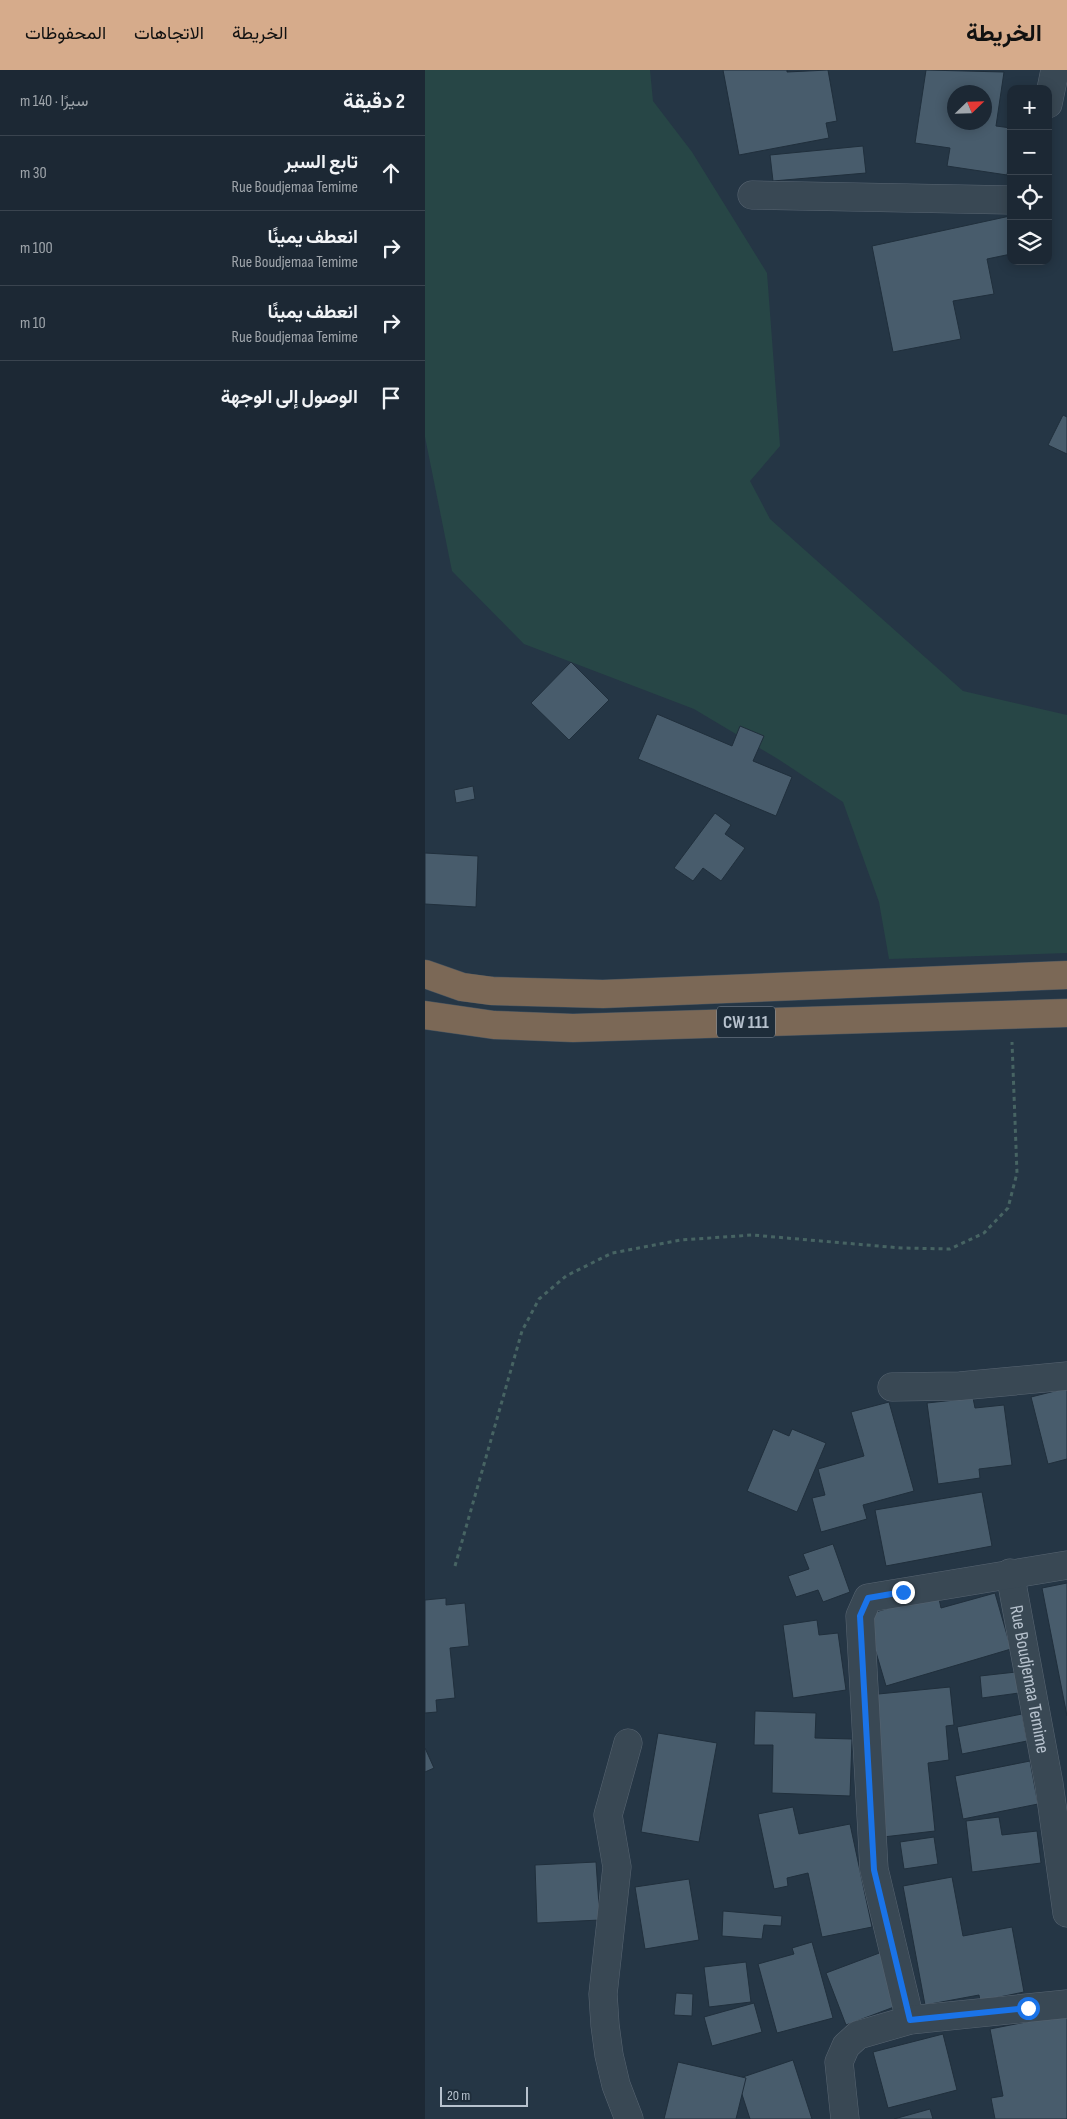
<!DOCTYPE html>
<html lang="ar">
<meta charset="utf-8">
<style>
body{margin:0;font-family:"Sofia Sans Condensed",Vazirmatn,sans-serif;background:#293440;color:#f1f3f6;direction:rtl}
.controls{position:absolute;right:15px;top:15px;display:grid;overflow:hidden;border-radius:10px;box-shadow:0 2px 12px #0003}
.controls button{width:45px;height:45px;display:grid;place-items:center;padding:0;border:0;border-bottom:1px solid #3a444f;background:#1c2834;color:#f1f3f6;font:25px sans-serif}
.compass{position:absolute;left:522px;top:15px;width:45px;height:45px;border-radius:50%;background:#1c2834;box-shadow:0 2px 12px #0003;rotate:67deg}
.scale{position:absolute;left:15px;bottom:12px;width:88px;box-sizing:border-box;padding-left:5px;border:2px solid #b7c2ce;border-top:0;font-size:14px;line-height:18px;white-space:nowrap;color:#b7c2ce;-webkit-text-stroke:4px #1e2d3a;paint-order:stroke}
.stop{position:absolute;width:15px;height:15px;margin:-11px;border:4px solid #1a73e8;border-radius:50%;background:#fff}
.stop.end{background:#1a73e8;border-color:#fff;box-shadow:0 1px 5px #0008}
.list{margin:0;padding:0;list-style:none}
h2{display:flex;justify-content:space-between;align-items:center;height:65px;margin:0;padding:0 20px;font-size:21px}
h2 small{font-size:16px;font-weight:400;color:#a0a6ac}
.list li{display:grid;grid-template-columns:32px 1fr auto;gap:15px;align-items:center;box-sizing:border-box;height:75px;padding:0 20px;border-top:1px solid #3a444f}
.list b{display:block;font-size:19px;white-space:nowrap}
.list p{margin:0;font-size:16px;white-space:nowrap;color:#a0a6ac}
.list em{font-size:16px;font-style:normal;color:#a0a6ac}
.icon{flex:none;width:28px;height:28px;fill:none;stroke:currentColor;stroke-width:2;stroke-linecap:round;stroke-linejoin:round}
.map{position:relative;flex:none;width:642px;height:2049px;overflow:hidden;direction:ltr}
header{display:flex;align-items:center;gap:30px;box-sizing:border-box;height:70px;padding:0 25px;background:#d6ab8b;color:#111}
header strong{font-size:24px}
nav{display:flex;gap:28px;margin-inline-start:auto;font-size:18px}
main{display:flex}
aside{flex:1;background:#1c2834}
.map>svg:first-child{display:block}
.green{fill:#274646}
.building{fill:#485c6c;stroke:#202f3c;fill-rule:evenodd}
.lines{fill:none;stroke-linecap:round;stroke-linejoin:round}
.minor-casing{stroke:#586572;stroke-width:29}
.highway-casing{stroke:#44525f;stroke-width:29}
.path{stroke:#476463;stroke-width:3;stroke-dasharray:4 4;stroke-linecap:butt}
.minor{stroke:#394854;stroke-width:28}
.highway{stroke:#7b6856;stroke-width:28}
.route{stroke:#1a73e8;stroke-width:6}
.labels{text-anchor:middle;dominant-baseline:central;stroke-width:4.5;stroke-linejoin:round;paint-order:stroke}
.shield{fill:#1e2d3a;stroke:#8995a2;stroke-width:1}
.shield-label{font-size:18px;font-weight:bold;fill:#b7c2ce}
.street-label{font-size:19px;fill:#b7c2ce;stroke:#1e2d3a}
</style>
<header>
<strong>الخريطة</strong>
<nav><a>الخريطة</a><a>الاتجاهات</a><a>المحفوظات</a></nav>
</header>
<main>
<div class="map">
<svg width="642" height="2049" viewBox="0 0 642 2049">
<rect width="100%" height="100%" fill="#253645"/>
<polygon class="green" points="0,0 225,0 228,31 267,82 342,203 355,376 325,411 345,449 538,621 642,645 642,883 464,889 454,832 418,732 353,689 269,639 99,574 27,501 0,367"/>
<g class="building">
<polygon points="298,0 362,0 362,2 403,0 412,51 401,53 404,68 314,85"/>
<path d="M501,0L579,2L571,56L586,58V80L582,105L522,96L525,78L490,73ZM530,22H560V52H530Z"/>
<polygon points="438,76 441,103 348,111 345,85"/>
<polygon points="585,146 586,184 562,189 569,224 528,231 536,269 468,282 447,176"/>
<polygon points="638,345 642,347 642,384 623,375"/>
<polygon points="146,592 184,630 144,670 106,633"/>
<polygon points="232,644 307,676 315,656 339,666 328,691 367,707 351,746 213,689"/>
<polygon points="48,716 50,729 31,733 29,720"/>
<polygon points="290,743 306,755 300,764 320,778 296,811 278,798 268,811 249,798"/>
<polygon points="0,783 53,786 51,837 0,834"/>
<polygon points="642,1318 642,1389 623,1394 606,1327"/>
<polygon points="548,1328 550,1338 579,1335 587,1395 554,1399 555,1408 513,1414 502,1333"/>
<polygon points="464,1332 489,1421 438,1435 442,1449 396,1462 387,1428 400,1425 393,1399 439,1386 426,1342"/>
<polygon points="348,1359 364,1366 367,1359 401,1373 372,1442 322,1421"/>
<polygon points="557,1422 567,1476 461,1496 450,1440"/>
<polygon points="408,1474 425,1522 398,1532 393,1520 371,1527 363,1506 384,1499 378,1484"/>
<polygon points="642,1513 642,1646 617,1518"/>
<polygon points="570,1523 586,1579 461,1616 440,1545 513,1524 516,1538"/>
<polygon points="21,1528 21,1535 40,1533 44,1576 25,1578 30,1628 11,1630 12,1642 0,1643 0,1530"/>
<polygon points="392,1550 394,1565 413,1563 421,1620 368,1628 358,1555"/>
<polygon points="591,1602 594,1623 557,1628 555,1606"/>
<polygon points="525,1617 529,1655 521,1656 524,1690 503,1693 510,1761 458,1767 443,1625"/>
<polygon points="330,1641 391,1643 390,1668 427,1669 425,1726 347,1723 348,1675 329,1675"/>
<polygon points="597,1644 602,1671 537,1684 532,1657"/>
<polygon points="233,1663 292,1673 274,1772 216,1762"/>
<polygon points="0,1678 9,1698 0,1702"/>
<polygon points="605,1691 613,1734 538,1749 530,1706"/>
<polygon points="368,1737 374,1764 425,1754 447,1857 397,1867 383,1803 362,1808 363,1816 349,1819 333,1744"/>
<polygon points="574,1747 577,1765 612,1761 616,1793 547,1802 541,1751"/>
<polygon points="509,1767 513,1794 479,1799 475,1772"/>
<polygon points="171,1792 175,1850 112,1853 110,1795"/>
<polygon points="527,1807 538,1866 587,1857 599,1922 555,1931 554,1925 500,1935 478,1816"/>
<polygon points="264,1809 274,1870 220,1879 210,1817"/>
<polygon points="298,1841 357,1846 356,1856 339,1855 337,1869 297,1866"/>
<polygon points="387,1872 408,1948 352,1963 333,1894 369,1884 367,1878"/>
<polygon points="457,1882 477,1934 421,1955 401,1903"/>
<polygon points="321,1892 326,1932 284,1937 279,1897"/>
<polygon points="251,1923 268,1924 267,1946 249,1945"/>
<polygon points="329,1933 337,1962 287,1976 279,1947"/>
<polygon points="642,1944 642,2049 570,2049 566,2028 578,2026 565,1959"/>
<polygon points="518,1964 532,2020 463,2038 448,1982"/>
<polygon points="368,1990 387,2049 325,2049 312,2009"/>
<polygon points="253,1992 321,2008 311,2049 239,2049"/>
<polygon points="505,2039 508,2049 469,2049"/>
</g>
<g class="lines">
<g class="minor-casing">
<g id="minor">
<polyline points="623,34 630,0"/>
<polyline points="327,125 586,130"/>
<polyline points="467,1317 535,1316 642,1306"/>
<path id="s1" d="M585,1503L624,1714L642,1843"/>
<polyline points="203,1673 183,1745 192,1797 178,1924 180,1955 184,1985 191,2015 204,2049"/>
<polyline points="485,1950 449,1799 435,1546 443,1528 642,1495"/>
<polyline points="420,2049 414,1992 421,1976 433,1965 485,1950 642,1934"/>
</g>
</g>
<g class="highway-casing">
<g id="highway">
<polyline points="0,904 37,917 67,921 178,924 642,905"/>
<polyline points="0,945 69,955 148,958 642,943"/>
</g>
</g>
<polyline class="path" points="30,1496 97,1261 114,1229 141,1206 187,1183 256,1170 327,1165 476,1178 525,1179 559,1163 583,1138 592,1103 587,972"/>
<use href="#minor" class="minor"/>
<use href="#highway" class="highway"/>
</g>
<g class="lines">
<polyline class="route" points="478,1522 443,1528 435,1546 449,1800 485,1950 603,1938"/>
</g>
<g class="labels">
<rect class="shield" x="292" y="936.5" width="58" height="31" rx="4"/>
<g class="shield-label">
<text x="321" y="952">CW 111</text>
</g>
<g class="street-label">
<text stroke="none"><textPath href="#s1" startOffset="108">Rue Boudjemaa Temime</textPath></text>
</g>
</g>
</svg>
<div class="controls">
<button>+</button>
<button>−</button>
<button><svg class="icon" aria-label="locate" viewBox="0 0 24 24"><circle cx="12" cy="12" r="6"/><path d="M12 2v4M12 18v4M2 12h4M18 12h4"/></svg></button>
<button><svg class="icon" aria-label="layers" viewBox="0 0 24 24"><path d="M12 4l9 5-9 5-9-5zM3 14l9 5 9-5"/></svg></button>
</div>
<svg class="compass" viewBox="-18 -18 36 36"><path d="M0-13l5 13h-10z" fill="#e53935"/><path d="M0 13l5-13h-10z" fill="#a0a6ac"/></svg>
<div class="scale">20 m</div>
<div class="stop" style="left:603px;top:1938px"></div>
<div class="stop end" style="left:478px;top:1522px"></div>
</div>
<aside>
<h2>2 دقيقة<small>سيرًا · 140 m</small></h2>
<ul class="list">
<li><svg class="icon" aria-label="ahead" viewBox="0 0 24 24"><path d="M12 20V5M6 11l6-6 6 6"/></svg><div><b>تابع السير</b><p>Rue Boudjemaa Temime</p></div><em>30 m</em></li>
<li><svg class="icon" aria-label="right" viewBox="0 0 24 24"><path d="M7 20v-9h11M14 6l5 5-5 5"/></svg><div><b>انعطف يمينًا</b><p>Rue Boudjemaa Temime</p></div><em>100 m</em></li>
<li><svg class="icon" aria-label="right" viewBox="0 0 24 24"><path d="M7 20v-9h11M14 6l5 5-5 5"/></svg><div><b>انعطف يمينًا</b><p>Rue Boudjemaa Temime</p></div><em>10 m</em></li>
<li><svg class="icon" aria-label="arrive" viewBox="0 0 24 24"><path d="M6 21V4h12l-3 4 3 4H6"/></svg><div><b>الوصول إلى الوجهة</b></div></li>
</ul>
</aside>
</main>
